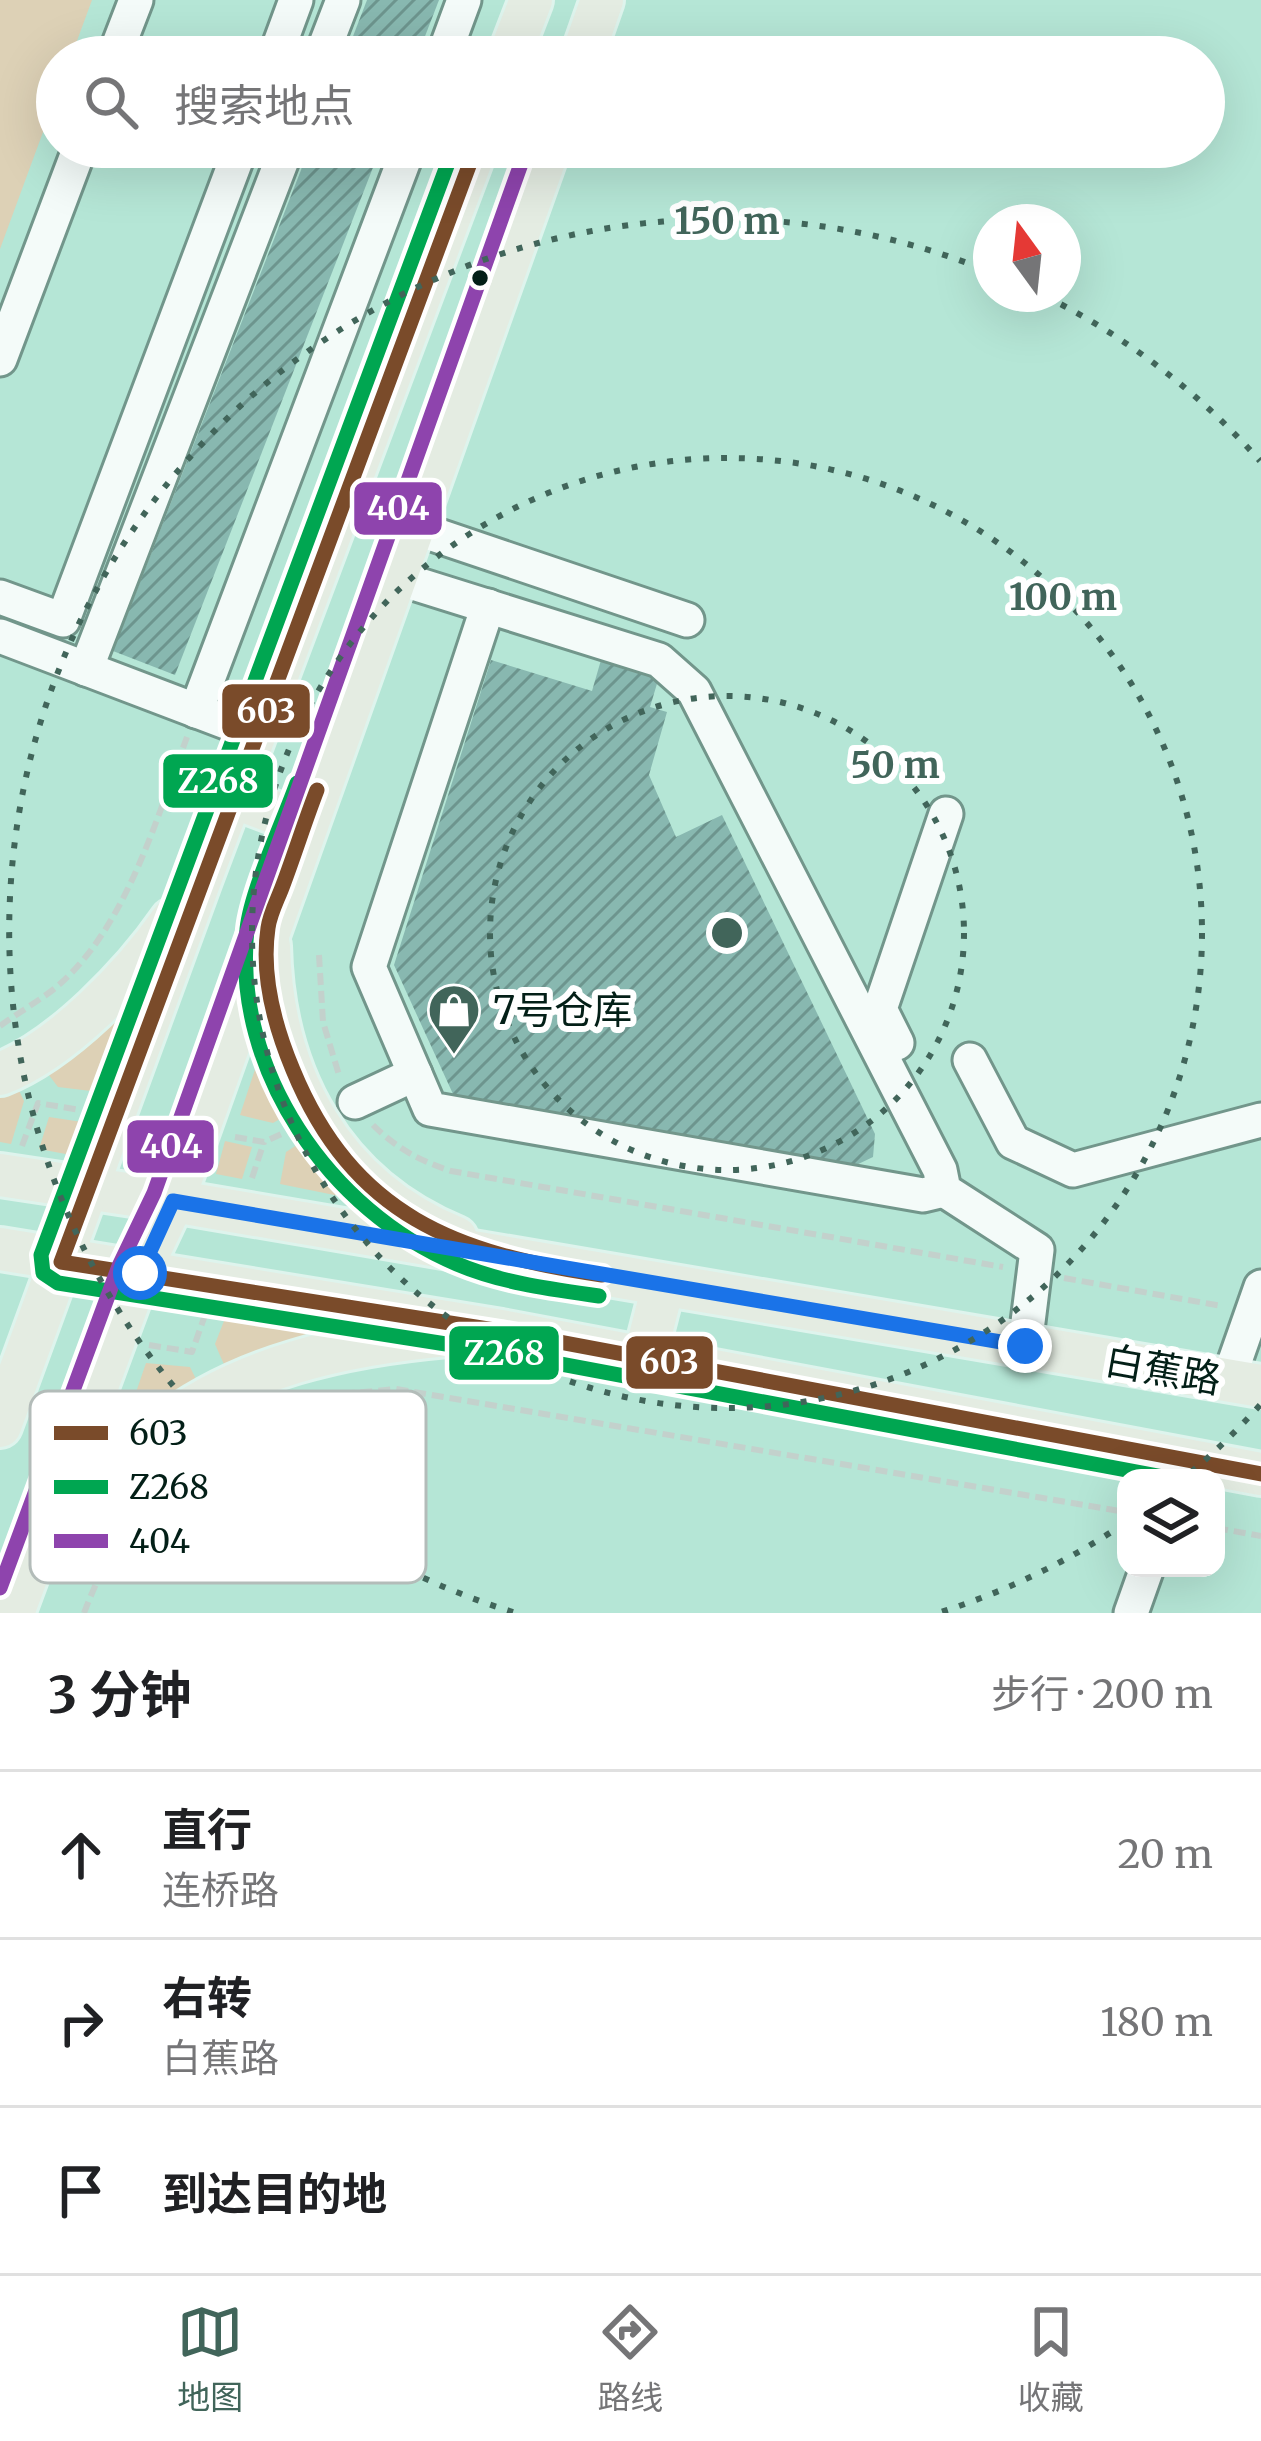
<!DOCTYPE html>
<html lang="zh">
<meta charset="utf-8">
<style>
body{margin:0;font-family:Merriweather,"Noto Sans SC",serif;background:#f6f6f6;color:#202124}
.controls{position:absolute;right:36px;bottom:36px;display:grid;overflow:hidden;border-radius:24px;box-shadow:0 12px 48px #0002}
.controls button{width:108px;height:108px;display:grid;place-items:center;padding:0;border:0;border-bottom:3px solid #e0e0e0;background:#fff;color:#202124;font:60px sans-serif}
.compass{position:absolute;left:973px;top:204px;width:108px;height:108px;border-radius:50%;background:#fff;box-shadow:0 12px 48px #0002;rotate:345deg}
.stop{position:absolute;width:36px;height:36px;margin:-27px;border:9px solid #1a73e8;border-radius:50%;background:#fff}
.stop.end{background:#1a73e8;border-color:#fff;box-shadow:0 3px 12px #0008}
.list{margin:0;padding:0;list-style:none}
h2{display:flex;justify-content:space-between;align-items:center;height:156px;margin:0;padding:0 48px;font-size:51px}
h2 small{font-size:39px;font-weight:400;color:#757577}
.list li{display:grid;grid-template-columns:78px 1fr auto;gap:36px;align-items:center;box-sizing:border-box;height:168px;padding:0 48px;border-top:3px solid #e0e0e0}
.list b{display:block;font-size:45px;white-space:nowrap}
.list p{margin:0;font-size:39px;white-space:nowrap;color:#757577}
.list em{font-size:39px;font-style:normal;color:#757577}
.icon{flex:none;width:66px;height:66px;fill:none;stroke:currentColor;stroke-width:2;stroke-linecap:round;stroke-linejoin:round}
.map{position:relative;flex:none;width:1261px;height:1613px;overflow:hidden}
.search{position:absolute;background:#fff;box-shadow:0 12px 48px #0002;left:36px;right:36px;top:36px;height:132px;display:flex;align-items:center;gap:30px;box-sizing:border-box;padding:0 42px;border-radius:66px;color:#757577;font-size:45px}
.sheet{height:660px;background:#fff}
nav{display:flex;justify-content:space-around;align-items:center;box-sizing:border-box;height:168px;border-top:3px solid #e0e0e0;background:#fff;font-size:33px;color:#757577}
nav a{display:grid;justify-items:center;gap:6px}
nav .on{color:#41655a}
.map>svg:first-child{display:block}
.green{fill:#ddd1b6}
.building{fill:url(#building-hatch)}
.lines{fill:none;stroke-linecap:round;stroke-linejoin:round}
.minor-casing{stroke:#72968b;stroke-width:39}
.major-casing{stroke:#def4ed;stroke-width:48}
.path{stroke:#c3d1cc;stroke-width:6;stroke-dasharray:12 6;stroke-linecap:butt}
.minor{stroke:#f4fbf9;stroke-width:33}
.major{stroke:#e4ece2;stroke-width:42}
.bus-1-casing{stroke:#fff;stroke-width:24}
.bus-2-casing{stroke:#fff;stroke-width:24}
.bus-3-casing{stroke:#fff;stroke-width:24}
.bus-1{stroke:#7a4b2a;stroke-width:15}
.bus-2{stroke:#00a651;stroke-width:15}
.bus-3{stroke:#8e44ad;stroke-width:15}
.route{stroke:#1a73e8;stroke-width:15}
.ring{fill:none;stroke:#41655a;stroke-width:6;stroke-dasharray:6 12}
.bus-dot{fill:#031f17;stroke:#fff;stroke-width:4.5}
.labels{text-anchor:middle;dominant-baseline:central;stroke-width:12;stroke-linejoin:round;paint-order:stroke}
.poi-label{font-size:39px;fill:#031f17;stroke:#fff;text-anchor:start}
.street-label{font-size:39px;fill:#031f17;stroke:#fff}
.key{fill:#fff;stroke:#b3bcb9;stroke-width:3}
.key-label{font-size:33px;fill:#031f17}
.centre{fill:#41655a;stroke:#fff;stroke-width:6}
.ring-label{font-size:36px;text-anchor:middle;font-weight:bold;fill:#41655a;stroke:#fff;stroke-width:12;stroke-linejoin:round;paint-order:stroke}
.line-badge{stroke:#fff;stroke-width:4.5}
.badge-label{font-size:33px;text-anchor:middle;font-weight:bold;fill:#fff}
</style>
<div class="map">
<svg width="1261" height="1613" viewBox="0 0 1261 1613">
<defs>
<pattern id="building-hatch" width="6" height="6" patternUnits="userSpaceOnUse" patternTransform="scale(3)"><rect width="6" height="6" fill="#88b8b0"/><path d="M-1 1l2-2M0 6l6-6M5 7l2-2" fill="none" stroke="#6d958e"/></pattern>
</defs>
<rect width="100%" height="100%" fill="#b5e6d6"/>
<g class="green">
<polygon points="0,0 92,0 71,57 57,57 57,94 0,249"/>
<polygon points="125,1008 91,1091 58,1087 42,1066"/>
<polygon points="265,1039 297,1109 273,1123 240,1115"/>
<polygon points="14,1080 24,1101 11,1144 0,1142 0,1086"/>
<polygon points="49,1117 82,1122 71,1155 39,1149"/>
<polygon points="311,1136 364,1201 280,1184 286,1152"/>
<polygon points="225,1141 252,1147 242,1179 216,1174"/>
<polygon points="229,1308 336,1325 334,1337 226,1369 215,1344"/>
<polygon points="146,1363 190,1367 199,1385 119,1442"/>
</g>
<g class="building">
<polygon points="367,0 439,0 417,57 345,57"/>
<polygon points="310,147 381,147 175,675 113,651"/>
<polygon points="491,660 592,691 601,660 659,677 650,707 667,712 649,775 676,837 722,815 875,1134 873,1157 852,1167 453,1094 394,965"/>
</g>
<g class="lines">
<g class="minor-casing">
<g id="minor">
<polyline points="114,57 136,0"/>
<polyline points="275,57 296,0"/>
<polyline points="321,57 343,0"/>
<polyline points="443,57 464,0"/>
<polyline points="0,359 80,147"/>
<polyline points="412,527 687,620"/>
<polyline points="394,577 659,660 694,691 940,1170 944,1190 1037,1250 1025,1346"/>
<polyline points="0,597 63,620 241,147"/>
<polyline points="488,606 369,967 430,1109 923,1195 944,1190"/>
<polyline points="0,636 255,733"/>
<polyline points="86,669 287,147"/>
<polyline points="196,711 409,147"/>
<polyline points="897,1043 880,1009 946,814"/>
<polyline points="970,1060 1013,1142 1073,1170 1261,1120"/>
<polyline points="355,1102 415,1074"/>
<polyline points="1228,1381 1261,1287"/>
<polyline points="1131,1613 1147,1568"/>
</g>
</g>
<g class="major-casing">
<g id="major">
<polyline points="509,57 531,0"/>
<polyline points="582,57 602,0"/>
<polyline points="231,796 305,824"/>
<path d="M269,946C272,1076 332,1187 456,1238"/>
<path d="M0,1074C62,1050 134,975 172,920"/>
<polyline points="0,1175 173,1201 1261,1386"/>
<polyline points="0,1249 501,1331 1261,1474"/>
<polyline points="644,1360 663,1286"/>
<polyline points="0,1426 200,880 476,147"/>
<path d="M48,1543C84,1506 119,1462 160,1430C241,1366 346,1344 447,1335"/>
<polyline points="13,1613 139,1273 173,1201 549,147"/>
</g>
</g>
<g class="path">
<polyline points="319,955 323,1022 339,1075"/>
<path d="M0,1026C18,1013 37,1002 54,989C125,931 156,820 187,737"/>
<path d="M373,1125C396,1148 420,1161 451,1171L1003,1267"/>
<polyline points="235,1137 264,1142 286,1132"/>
<polyline points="22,1146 38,1103 80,1110"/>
<polyline points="252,1178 264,1142"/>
<polyline points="1064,1278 1222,1306"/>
<polyline points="149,1345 192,1352 205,1315"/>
<polyline points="290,1406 331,1395 396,1389 1126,1512"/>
<polyline points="1216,1528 1261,1536"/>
<path d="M84,1613C108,1549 145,1494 198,1452"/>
</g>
<use href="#minor" class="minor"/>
<use href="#major" class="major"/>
<g class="bus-1-casing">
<g id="bus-1">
<polyline points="476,147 61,1262 501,1331 1261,1474"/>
<path d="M317,790C305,821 295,853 283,885C278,899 270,913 268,928C261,975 275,1027 293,1070C353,1216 457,1254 602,1275"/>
</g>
</g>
<g class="bus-2-casing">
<g id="bus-2">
<polyline points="454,147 41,1255 43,1273 58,1283 497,1352 1169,1478"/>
<path d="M297,783C283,822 251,891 247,929C232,1070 330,1211 457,1264C502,1283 550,1289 599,1296"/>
</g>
</g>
<g class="bus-3-casing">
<polyline id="bus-3" points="0,1588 119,1266 154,1193 527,147"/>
</g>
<use href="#bus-1" class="bus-1"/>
<use href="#bus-2" class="bus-2"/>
<use href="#bus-3" class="bus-3"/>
</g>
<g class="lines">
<polyline class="route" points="140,1273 173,1201 1025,1346"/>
</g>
<g class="ring">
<circle cx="727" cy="933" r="237"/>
<circle cx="727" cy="933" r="475"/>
<path d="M1260 1405A712 712 0 0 1 1189 1474M1125 1523A712 712 0 0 1 941 1612M513 1612A712 712 0 1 1 988 271M1045 296A712 712 0 0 1 1260 461"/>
</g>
<defs>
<g id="shop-pin" transform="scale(2.7)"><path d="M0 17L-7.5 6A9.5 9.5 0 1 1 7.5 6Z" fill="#41655a" stroke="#fff"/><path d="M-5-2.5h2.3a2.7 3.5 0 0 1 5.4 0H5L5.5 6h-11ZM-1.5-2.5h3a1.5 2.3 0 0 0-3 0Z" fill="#fff"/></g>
</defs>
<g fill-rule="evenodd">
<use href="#shop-pin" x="454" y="1010"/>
</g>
<circle class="bus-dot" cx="480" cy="278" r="10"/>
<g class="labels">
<g class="poi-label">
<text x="493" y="1010">7号仓库</text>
</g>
<g class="street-label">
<text transform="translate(1163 1370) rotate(10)">白蕉路</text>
</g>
</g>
<rect x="30" y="1391" width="396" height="192" rx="18" class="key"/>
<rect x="54" y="1426" width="54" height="14" fill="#7a4b2a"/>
<rect x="54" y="1480" width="54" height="14" fill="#00a651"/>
<rect x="54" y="1534" width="54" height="14" fill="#8e44ad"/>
<g class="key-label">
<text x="129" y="1445">603</text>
<text x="129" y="1499">Z268</text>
<text x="129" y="1553">404</text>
</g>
<circle cx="727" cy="933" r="18" class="centre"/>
<g class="ring-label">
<text x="727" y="234">150 m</text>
<text x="1063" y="610">100 m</text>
<text x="895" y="778">50 m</text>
</g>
<g class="line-badge">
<rect x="352" y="480" width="92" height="57" rx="12" fill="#8e44ad"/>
<rect x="220" y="682" width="92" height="58" rx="12" fill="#7a4b2a"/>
<rect x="161" y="752" width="114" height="58" rx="12" fill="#00a651"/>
<rect x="125" y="1118" width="91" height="57" rx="12" fill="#8e44ad"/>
<rect x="447" y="1324" width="114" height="58" rx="12" fill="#00a651"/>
<rect x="624" y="1334" width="91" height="57" rx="12" fill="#7a4b2a"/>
</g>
<g class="badge-label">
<text x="398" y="520">404</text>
<text x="266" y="723">603</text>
<text x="218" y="793">Z268</text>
<text x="171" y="1158">404</text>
<text x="504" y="1365">Z268</text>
<text x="669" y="1374">603</text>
</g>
</svg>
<div class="controls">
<button><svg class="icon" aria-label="layers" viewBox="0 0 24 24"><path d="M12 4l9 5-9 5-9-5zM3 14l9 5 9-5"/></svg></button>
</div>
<svg class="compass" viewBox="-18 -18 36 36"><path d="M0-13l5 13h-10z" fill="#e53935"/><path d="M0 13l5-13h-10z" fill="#757577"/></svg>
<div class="stop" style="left:140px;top:1273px"></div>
<div class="stop end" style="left:1025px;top:1346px"></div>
<div class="search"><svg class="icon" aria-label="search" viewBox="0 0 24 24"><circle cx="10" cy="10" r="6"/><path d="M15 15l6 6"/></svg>搜索地点</div>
</div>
<section class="sheet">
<h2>3 分钟<small>步行 · 200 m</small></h2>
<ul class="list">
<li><svg class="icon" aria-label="ahead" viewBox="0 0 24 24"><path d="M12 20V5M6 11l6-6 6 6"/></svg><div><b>直行</b><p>连桥路</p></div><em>20 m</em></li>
<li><svg class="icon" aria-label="right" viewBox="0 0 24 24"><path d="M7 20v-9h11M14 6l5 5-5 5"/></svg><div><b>右转</b><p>白蕉路</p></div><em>180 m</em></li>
<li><svg class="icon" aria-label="arrive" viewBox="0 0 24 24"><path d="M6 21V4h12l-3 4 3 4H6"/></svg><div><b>到达目的地</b></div></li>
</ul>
</section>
<nav>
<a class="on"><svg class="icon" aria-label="map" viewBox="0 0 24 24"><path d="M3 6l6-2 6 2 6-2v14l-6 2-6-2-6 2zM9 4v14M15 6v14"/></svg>地图</a>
<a><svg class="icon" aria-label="directions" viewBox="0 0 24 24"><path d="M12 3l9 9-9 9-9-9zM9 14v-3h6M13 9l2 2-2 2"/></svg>路线</a>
<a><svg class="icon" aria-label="saved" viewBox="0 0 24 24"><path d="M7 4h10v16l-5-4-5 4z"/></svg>收藏</a>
</nav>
